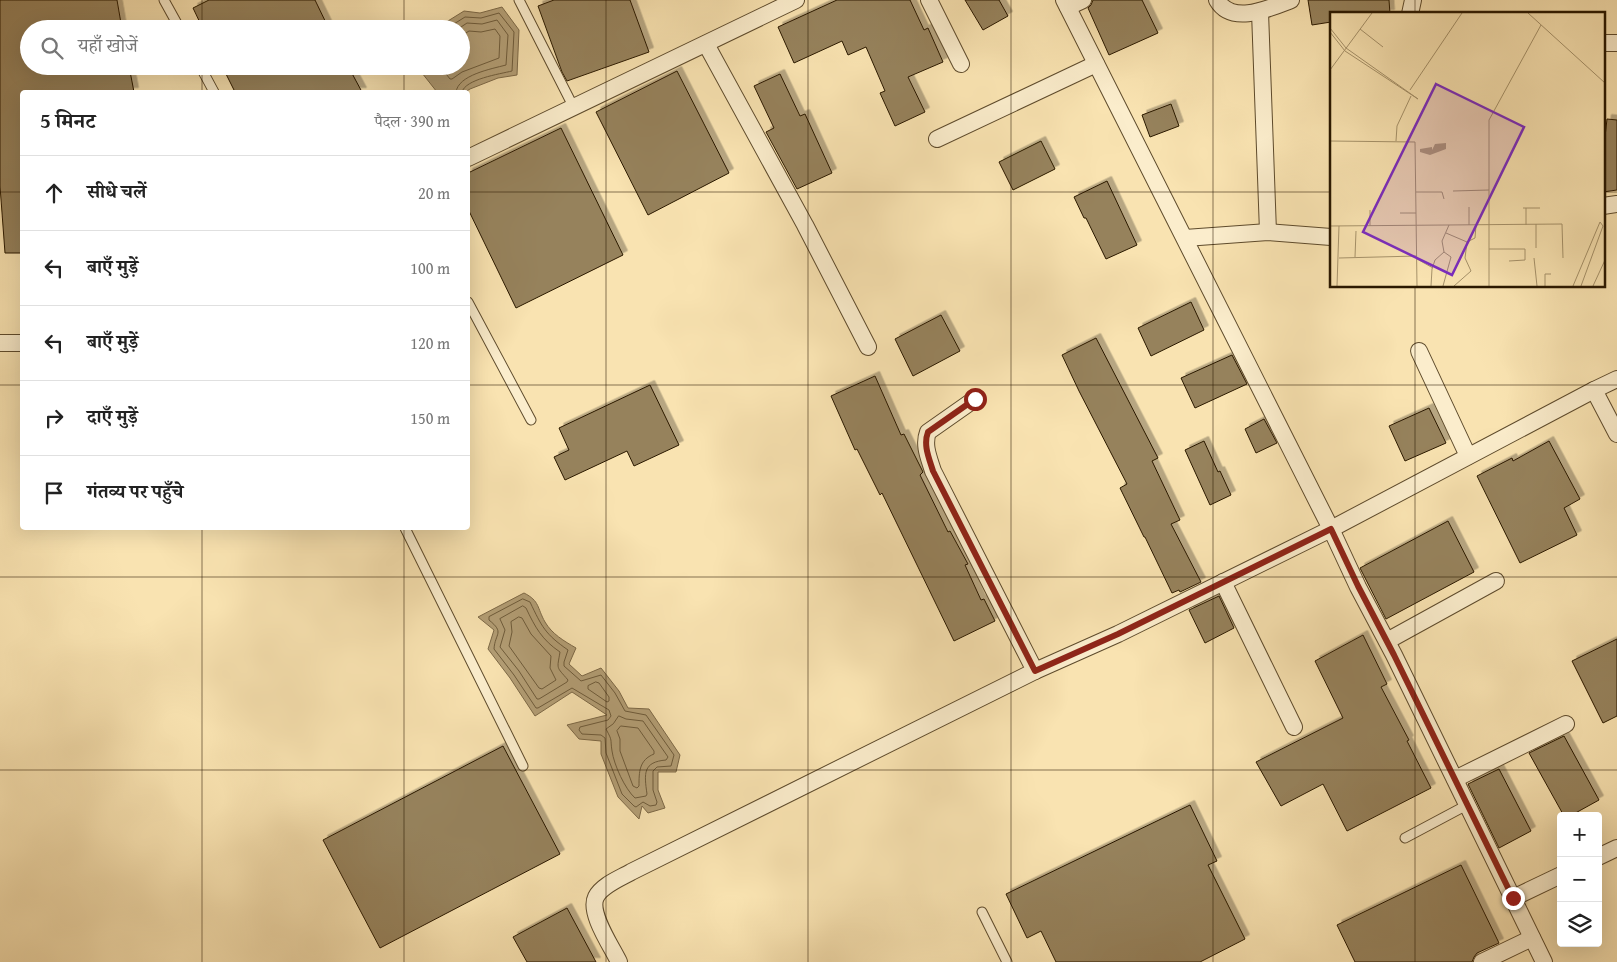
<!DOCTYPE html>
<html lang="hi">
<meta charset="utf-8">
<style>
body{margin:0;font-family:"Gentium Book Plus","Noto Serif Devanagari",serif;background:#f2f2f2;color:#222}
.controls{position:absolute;right:15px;bottom:15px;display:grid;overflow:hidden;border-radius:5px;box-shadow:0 5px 20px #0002}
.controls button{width:45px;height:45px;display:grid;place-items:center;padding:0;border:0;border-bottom:1px solid #e0e0e0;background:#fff;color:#222;font:25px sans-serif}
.stop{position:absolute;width:15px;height:15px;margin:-11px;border:4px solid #8f2418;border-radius:50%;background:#fff}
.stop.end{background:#8f2418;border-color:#fff;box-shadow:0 1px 5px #0008}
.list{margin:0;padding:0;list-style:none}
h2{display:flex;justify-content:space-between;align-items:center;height:65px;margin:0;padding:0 20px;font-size:21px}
h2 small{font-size:16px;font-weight:400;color:#767676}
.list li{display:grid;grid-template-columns:32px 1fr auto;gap:15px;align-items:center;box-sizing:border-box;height:75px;padding:0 20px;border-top:1px solid #e0e0e0}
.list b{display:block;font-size:19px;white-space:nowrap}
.list em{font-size:16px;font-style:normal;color:#767676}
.icon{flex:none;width:28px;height:28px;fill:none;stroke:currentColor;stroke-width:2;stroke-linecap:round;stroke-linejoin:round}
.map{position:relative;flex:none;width:1617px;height:962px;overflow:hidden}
.search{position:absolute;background:#fff;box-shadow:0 5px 20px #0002;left:20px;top:20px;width:450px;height:55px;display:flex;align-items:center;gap:12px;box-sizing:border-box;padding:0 18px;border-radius:28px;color:#767676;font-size:19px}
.panel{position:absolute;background:#fff;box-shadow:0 5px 20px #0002;left:20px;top:90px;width:450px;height:440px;border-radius:5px}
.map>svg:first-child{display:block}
.water{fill:#b39e75;stroke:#7c6846}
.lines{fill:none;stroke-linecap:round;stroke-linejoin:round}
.shore{stroke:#6e5b3a;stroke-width:1}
.building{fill:#96825c;stroke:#2a1800;filter:url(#shadow)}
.service-casing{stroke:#5e4b2c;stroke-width:11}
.minor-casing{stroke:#5e4b2c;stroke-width:18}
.service{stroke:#fbedcc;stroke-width:9}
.minor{stroke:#fbedcc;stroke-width:16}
.route{stroke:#8f2418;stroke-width:6}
.grid{fill:none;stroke:#2a1800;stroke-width:1;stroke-opacity:0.55}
.inset-road{fill:none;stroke:#a6926a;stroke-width:1}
.view{fill:#7b2cbf;fill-opacity:0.15;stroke:#7b2cbf;stroke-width:2.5}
.inset-edge{fill:none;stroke:#2a1800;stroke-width:2.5}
</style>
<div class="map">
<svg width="1617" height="962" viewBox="0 0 1617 962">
<defs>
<filter id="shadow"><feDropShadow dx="4.5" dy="-4.5" stdDeviation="0" flood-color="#0004"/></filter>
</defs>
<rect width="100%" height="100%" fill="#f9e3b1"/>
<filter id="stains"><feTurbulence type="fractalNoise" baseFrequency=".004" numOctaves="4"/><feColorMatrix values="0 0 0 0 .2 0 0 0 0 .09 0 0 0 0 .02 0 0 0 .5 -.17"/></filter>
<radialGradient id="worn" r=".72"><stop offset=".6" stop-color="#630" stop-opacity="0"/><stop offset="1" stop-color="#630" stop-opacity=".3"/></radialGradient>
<g class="water">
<polygon points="502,7 519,30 517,75 498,78 470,89 465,92 437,92 422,73 420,66 461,66 461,29 435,29 464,11 480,13"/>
<path d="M524,593C540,601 537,608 545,622C552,634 564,641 576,648L569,664L582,676L601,668L619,691L628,708L649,709L680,755L676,772H658V790L665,808L648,813L642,806L639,819L618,797L601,754V741L579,739L567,725L607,715L572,692L535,716L510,678L488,649L494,630L478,617Z"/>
</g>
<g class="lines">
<g class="shore">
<path d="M446,29L465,17L481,18L499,13L514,32L512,71C500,74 465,79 462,92"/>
<polyline points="440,66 450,79 452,79 462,72 499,58 500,36 495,29 481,32 469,31 461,36"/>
<path d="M456,92C458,75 491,69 506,65L508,35L497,20L482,24L467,23L458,29"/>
<path d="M523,599L530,602C542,627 545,634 568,650L564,662V666L581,681L601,675L615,693L625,711L646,715L674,755L671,766L657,767L653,771V790L657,802L656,805L650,806L643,802L636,807L634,806L622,794L606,753L605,738L601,735L582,734L579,730L580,727L608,720L611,716L609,710L572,688L538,708H536L514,675L494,649C495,633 505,633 489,620V617Z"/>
<path d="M523,606L526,608C535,627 542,640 560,652C557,670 556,666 568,680L567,682L539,699H537L519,671L500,647L505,630L500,619Z"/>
<polygon points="519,617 522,618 531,634 551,656 550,668 556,680 542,689 539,688 509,646 512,632 511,622"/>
<polygon points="596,682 599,683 609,697 609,701 607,702 588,689 588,686"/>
<path d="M619,716L626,719L643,721L668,757L666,760C643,762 644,773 647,794L646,796L635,798C625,789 614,765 612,751C610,738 613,742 606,729L613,724Z"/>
<path d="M621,726L638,728L654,751V754C639,760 639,772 639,786L637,788L633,786L620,751V739L617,731Z"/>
</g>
</g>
<g class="building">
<polygon points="0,0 117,0 122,29 29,29 29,66 129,66 134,92 22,92 22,253 5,253 0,186"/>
<polygon points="209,0 315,0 329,29 203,29 193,8"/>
<polygon points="554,0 630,0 649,52 567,81 562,72 538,6"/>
<polygon points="837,0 910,0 924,30 928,28 943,62 908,77 925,112 895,126 880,93 885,91 866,47 848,55 842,41 794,63 778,27"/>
<polygon points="965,0 999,0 1008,16 983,30"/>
<polygon points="1093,0 1142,0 1158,33 1109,55 1088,8 1091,5"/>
<polygon points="1308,0 1389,0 1390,14 1331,14 1331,22 1312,25"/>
<polygon points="222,66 348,66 362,92 235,92"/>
<polygon points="677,71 729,173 648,215 596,112"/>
<polygon points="780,74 800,116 805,114 832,173 797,189 766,132 774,128 754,86"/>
<polygon points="1171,104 1179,126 1150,137 1142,115"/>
<polygon points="1607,119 1617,120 1617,190 1603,192 1603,155"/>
<polygon points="561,128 623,255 516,308 468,209 468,173"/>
<polygon points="1041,141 1055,169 1013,190 999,162"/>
<polygon points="1107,181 1137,245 1106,259 1086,218 1084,218 1074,197"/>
<polygon points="1191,302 1204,330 1151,356 1138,328"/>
<polygon points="941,315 960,351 913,376 895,339"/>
<polygon points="1096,338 1158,458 1152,461 1180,520 1171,524 1201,582 1180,592 1179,590 1172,593 1145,537 1144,537 1120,488 1127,484 1079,391 1062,355"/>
<polygon points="1232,355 1247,384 1195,408 1181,378"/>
<polygon points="875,376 901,435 904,434 923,472 920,475 948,532 950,531 968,564 965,565 981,600 984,599 995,621 954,641 882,493 880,495 857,449 855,450 831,396"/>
<polygon points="650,385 679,445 634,466 627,451 565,480 554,457 569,450 559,428"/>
<polygon points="1429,408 1446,443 1405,461 1389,426"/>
<polygon points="1264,419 1277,443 1256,453 1245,429"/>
<polygon points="1204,441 1218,472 1220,471 1231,495 1210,505 1185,450"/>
<polygon points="1549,441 1580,499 1564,508 1577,535 1520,563 1477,476 1512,458 1513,461"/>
<polygon points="1448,521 1474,572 1386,619 1360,568"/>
<polygon points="1219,596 1234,628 1205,643 1189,610"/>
<polygon points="1363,635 1387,684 1381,687 1409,740 1407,741 1431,788 1347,831 1323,784 1281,806 1256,762 1343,718 1315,661"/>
<polygon points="1617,639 1617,716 1603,723 1572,661"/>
<polygon points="1564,736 1599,800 1570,816 1564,816 1529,753"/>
<polygon points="503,746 560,854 380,948 323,840"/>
<polygon points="1499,769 1531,831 1499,848 1468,784"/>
<polygon points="1190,805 1217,861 1208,865 1245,939 1200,962 1056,962 1041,931 1027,938 1006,894"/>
<polygon points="1461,865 1499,943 1477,953 1474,957 1472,962 1355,962 1337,925"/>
<polygon points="567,908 596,962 527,962 513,937"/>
</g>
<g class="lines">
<g class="service-casing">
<g id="service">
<polyline points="164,0 180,29"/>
<polyline points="519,0 573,106"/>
<polyline points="200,66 214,92"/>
<polyline points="468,302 531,420"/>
<polyline points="405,528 523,766"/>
<polyline points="1405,838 1467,805"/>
<polyline points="982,912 1007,962"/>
</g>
</g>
<g class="minor-casing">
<g id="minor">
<polyline points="929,0 961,64"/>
<polyline points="1064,0 1331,529 1358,587 1394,655 1544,962"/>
<path d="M1217,0C1232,26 1270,8 1291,0"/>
<polyline points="1068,7 1083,0"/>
<polyline points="1260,12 1268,232"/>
<polyline points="1410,14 1413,0"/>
<polyline points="1603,43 1617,43"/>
<polyline points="706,44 805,225 868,347"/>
<polyline points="937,139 1096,64"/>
<polyline points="468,158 796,0"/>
<polyline points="1603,206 1617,204"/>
<polyline points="1185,238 1268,232 1331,237"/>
<polyline points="0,343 22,343"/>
<polyline points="1419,351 1468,456"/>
<polyline points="1594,390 1617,434"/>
<path d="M975,399L928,432C923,445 929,458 933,471L1035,671"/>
<polyline points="1223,582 1294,727"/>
<polyline points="1387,641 1496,581"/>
<polyline points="1455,779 1566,724"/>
<polyline points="1598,857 1617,848"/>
<polyline points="1513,898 1561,875"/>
<path d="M619,962C612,947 588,913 596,897C602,885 621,878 631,872L1035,671L1118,634L1331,529L1594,390L1617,379"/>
<polyline points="1482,962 1532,938"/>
</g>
</g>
<use href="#service" class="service"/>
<use href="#minor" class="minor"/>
</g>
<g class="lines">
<path class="route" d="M975,399L928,432C923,445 929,458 933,471L1035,671L1118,634L1331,529L1358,586L1394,655L1513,898"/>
</g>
<path class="grid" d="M202,0V29M404,0V29M606,0V962M808,0V962M1011,0V962M1213,0V962M1415,0V14M202,66V92M404,66V92M0,192H22M468,192H1331M1603,192H1617M1415,286V962M0,385H22M468,385H1617M202,528V962M404,528V962M0,577H1617M0,770H1617"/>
<g transform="translate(1330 12)">
<rect width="275" height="275" fill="#f9e3b1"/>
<path d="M116,131V137L100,143L90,140V137L102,135V138L105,132Z" fill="#b39e75"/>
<path class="inset-road" d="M198,1L275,71M0,16L16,36L88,87L15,39L0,20M30,17L53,35M0,58L42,1M80,78L132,1M0,129L85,130L87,274M66,129L67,114L81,84M123,179L159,178M86,180H112L114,187M193,196H210M196,196V213M40,198V214M70,201H86M139,213V195M0,214L232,212L233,246M116,221L137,230M206,236V212M159,237H195V248L179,249M25,245L26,219M9,246L87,244M204,246L207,274M87,247L103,256M7,274L9,214M101,274L102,257L105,248L114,240L112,229L119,213M113,274L121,245L114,240M124,274L141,259L135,246L137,230L145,226L146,213M159,274V108L211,13M215,274V262H221M243,274L270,210L273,214L251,274M263,274L275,248"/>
<path class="view" d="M106,72L194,115L122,263L33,220Z"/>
<rect width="275" height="275" class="inset-edge"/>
</g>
<rect width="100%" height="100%" filter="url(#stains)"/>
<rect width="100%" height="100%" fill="url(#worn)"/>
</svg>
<div class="controls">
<button>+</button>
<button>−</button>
<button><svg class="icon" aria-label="layers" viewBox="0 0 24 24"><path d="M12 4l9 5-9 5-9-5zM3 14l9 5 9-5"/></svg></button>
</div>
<div class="stop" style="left:975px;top:399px"></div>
<div class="stop end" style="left:1513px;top:898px"></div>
<div class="search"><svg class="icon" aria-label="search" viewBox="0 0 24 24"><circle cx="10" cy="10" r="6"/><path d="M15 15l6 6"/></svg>यहाँ खोजें</div>
<section class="panel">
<h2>5 मिनट<small>पैदल · 390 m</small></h2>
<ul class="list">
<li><svg class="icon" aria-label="ahead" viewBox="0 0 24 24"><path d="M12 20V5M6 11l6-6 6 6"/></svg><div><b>सीधे चलें</b></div><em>20 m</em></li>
<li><svg class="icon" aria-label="left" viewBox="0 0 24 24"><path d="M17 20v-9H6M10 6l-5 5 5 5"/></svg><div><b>बाएँ मुड़ें</b></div><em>100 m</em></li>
<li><svg class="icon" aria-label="left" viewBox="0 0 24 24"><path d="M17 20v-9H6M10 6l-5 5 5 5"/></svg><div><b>बाएँ मुड़ें</b></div><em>120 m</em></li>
<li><svg class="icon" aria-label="right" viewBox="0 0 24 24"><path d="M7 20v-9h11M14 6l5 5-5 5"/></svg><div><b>दाएँ मुड़ें</b></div><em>150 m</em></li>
<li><svg class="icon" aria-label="arrive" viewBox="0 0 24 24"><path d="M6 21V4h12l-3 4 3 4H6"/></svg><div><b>गंतव्य पर पहुँचे</b></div></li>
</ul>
</section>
</div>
